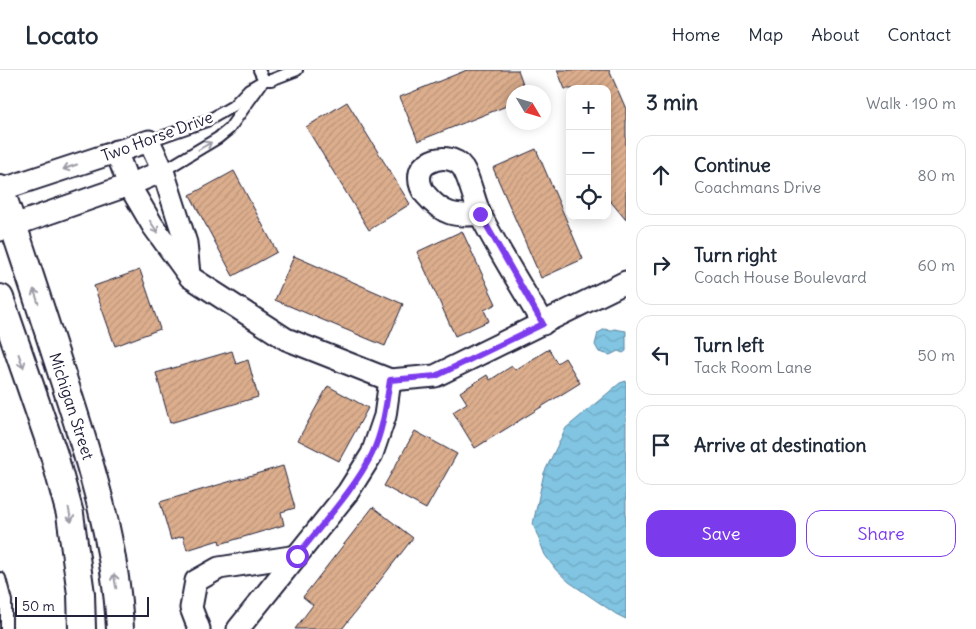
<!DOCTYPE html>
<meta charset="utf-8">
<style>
body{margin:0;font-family:Delius,sans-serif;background:#f6f6f7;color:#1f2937}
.controls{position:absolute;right:15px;top:15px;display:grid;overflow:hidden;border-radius:10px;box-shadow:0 2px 12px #0003}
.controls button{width:45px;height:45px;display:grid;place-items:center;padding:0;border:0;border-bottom:1px solid #e0e1e3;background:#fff;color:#1f2937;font:25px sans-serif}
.compass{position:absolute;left:506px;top:15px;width:45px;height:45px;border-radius:50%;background:#fff;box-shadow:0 2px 12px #0003;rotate:128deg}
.scale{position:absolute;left:15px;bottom:12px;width:134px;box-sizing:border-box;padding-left:5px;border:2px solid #22223b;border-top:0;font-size:14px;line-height:18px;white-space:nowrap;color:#22223b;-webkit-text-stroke:4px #fff;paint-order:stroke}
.stop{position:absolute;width:15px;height:15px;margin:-11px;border:4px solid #7c3aed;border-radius:50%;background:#fff}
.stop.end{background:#7c3aed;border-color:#fff;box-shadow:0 1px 5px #0008}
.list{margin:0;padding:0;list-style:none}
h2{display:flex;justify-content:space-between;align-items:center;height:65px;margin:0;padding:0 20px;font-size:21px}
h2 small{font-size:16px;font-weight:400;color:#747a83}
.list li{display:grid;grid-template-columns:32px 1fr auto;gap:15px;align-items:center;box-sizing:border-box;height:80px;margin:0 10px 10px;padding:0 10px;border:1px solid #e0e1e3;border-radius:15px}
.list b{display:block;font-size:19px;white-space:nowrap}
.list p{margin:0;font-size:16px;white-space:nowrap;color:#747a83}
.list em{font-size:16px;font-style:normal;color:#747a83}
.actions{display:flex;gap:10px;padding:15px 20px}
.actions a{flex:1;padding:11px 0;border:1px solid #7c3aed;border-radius:15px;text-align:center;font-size:18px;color:#7c3aed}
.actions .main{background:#7c3aed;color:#fff}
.icon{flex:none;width:28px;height:28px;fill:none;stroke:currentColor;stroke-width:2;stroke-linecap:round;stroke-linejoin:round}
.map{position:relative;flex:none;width:626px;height:559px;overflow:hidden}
header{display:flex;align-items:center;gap:30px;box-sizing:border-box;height:70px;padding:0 25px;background:#fff;border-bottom:1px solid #e0e1e3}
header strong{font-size:24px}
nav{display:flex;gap:28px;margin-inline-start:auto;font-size:18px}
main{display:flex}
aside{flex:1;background:#fff}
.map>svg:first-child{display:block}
.water{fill:url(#water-waves);stroke:#5b849f}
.building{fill:url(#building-hatch);stroke:#22223b}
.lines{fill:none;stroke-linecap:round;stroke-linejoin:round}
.service-casing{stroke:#22223b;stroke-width:14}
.minor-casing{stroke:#22223b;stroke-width:25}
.tertiary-casing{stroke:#22223b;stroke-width:30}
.service{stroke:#fff;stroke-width:10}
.minor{stroke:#fff;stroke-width:21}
.tertiary{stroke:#fff;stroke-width:26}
.oneway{stroke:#9c9ca7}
.route{stroke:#7c3aed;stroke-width:6}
.labels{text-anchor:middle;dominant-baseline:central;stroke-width:5;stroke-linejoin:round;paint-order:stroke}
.street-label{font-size:16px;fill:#22223b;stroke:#fff}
</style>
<header>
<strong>Locato</strong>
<nav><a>Home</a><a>Map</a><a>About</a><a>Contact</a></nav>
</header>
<main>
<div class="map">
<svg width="626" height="559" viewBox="0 0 626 559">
<defs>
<pattern id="water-waves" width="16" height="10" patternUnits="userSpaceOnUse" patternTransform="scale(1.25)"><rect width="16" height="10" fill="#81c5e2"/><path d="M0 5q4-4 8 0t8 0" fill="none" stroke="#6fa9c3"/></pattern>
<pattern id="building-hatch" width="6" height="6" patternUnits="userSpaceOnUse" patternTransform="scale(1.25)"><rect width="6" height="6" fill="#dcae8d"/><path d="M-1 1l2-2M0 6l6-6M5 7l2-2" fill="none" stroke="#bc957b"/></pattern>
</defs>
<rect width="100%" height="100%" fill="#fff"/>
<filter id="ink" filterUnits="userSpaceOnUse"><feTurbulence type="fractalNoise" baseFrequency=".02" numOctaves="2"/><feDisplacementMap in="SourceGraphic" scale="10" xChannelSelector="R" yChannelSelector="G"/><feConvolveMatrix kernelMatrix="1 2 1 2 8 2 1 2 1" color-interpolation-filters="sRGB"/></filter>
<g filter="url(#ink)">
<g class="water">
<polygon points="605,259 610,261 614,259 626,261 626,281 623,283 618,281 610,285 599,282 595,275 598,263"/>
<polygon points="626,311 626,549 616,544 569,512 556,500 545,485 533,454 544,403 566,358 620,313"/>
</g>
<g class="building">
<polygon points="467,0 518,0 526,22 514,22 514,33 418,71 400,27"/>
<polygon points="557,0 609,0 626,39 626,150 607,127 607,19 565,19"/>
<polygon points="347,32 410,134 369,160 306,57"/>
<polygon points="536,79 583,189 541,208 493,98"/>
<polygon points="234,101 277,182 233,206 190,125"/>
<polygon points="462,161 496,234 484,240 489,251 455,266 417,182"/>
<polygon points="294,186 403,234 385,276 275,230"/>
<polygon points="140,200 160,259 115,276 94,216"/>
<polygon points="549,279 557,293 565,288 580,313 475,378 453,342 467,333 460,322 487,305 490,310 512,296 515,300"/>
<polygon points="232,281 236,294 248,290 258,327 170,353 156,303"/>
<polygon points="328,316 368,338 339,391 298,370"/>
<polygon points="415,361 457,384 426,439 384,416"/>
<polygon points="283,396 295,438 281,442 284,455 220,474 219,470 187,480 183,466 171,470 160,432"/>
<polygon points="373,437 413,468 342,559 295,559 313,535 303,527"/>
</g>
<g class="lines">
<g class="service-casing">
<g id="service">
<polyline points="259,0 264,10 271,10 297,0"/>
<polyline points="149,71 207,51 233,36 249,19 261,12"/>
<polyline points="163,101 218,68 229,59 264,10"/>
<polyline points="0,508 6,531 6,559"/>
</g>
</g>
<g class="minor-casing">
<g id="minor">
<polyline points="116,81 129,115 153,156 190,207 286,269 390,310 435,306 626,212"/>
<polyline points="0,120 149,71 163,101 186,173 189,204"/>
<path d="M480,144C456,147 443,145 426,125C418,115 416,100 428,93C439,86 455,87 463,98C470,109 474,131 480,144C499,182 522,217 543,254"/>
<polyline points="0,160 129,115 163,101"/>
<polyline points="199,559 191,538 196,511 219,498 297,486"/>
<polyline points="238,559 348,422 372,384 385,346 390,310"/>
</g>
</g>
<g class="tertiary-casing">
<g id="tertiary">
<path d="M0,119L13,155C31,208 48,261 65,314C91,394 116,475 120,559"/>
<polyline points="0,228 54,385 70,444 81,524 82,559"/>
</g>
</g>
<use href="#service" class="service"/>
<use href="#minor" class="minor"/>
<use href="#tertiary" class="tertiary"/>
</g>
<defs><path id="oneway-shaft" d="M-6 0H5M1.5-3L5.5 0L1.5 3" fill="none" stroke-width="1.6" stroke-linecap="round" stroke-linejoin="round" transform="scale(1.25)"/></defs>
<g class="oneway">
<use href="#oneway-shaft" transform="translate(205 76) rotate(-30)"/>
<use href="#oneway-shaft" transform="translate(70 97) rotate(161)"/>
<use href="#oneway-shaft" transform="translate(154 157) rotate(57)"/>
<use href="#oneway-shaft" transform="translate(36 226) rotate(-108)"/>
<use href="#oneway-shaft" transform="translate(21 291) rotate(71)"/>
<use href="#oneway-shaft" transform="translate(70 445) rotate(79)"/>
<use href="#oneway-shaft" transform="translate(115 511) rotate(-100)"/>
</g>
</g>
<g class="lines" filter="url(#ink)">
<path class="route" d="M297,486C321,455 354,420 372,384C383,361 386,335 390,310L436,306L543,254L480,144"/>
</g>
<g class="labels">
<g class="street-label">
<text transform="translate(157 66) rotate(-20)">Two Horse Drive</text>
<text transform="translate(72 336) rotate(72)">Michigan Street</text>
</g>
</g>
</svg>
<div class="controls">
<button>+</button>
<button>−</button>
<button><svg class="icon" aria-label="locate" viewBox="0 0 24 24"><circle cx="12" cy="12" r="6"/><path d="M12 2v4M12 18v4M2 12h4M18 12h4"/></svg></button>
</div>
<svg class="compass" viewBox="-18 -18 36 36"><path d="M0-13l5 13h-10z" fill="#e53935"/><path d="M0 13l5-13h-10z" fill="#747a83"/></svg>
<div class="scale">50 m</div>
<div class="stop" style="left:297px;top:486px"></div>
<div class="stop end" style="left:480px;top:144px"></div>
</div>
<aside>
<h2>3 min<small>Walk · 190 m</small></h2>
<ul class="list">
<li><svg class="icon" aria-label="ahead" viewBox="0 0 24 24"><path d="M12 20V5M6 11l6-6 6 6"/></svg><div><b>Continue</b><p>Coachmans Drive</p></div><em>80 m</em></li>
<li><svg class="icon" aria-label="right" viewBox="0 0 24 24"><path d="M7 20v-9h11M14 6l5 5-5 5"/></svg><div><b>Turn right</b><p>Coach House Boulevard</p></div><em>60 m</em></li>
<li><svg class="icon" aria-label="left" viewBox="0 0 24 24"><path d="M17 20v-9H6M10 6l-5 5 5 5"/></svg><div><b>Turn left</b><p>Tack Room Lane</p></div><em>50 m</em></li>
<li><svg class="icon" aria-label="arrive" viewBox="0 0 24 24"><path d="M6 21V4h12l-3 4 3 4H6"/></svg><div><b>Arrive at destination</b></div></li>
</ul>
<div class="actions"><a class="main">Save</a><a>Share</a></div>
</aside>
</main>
